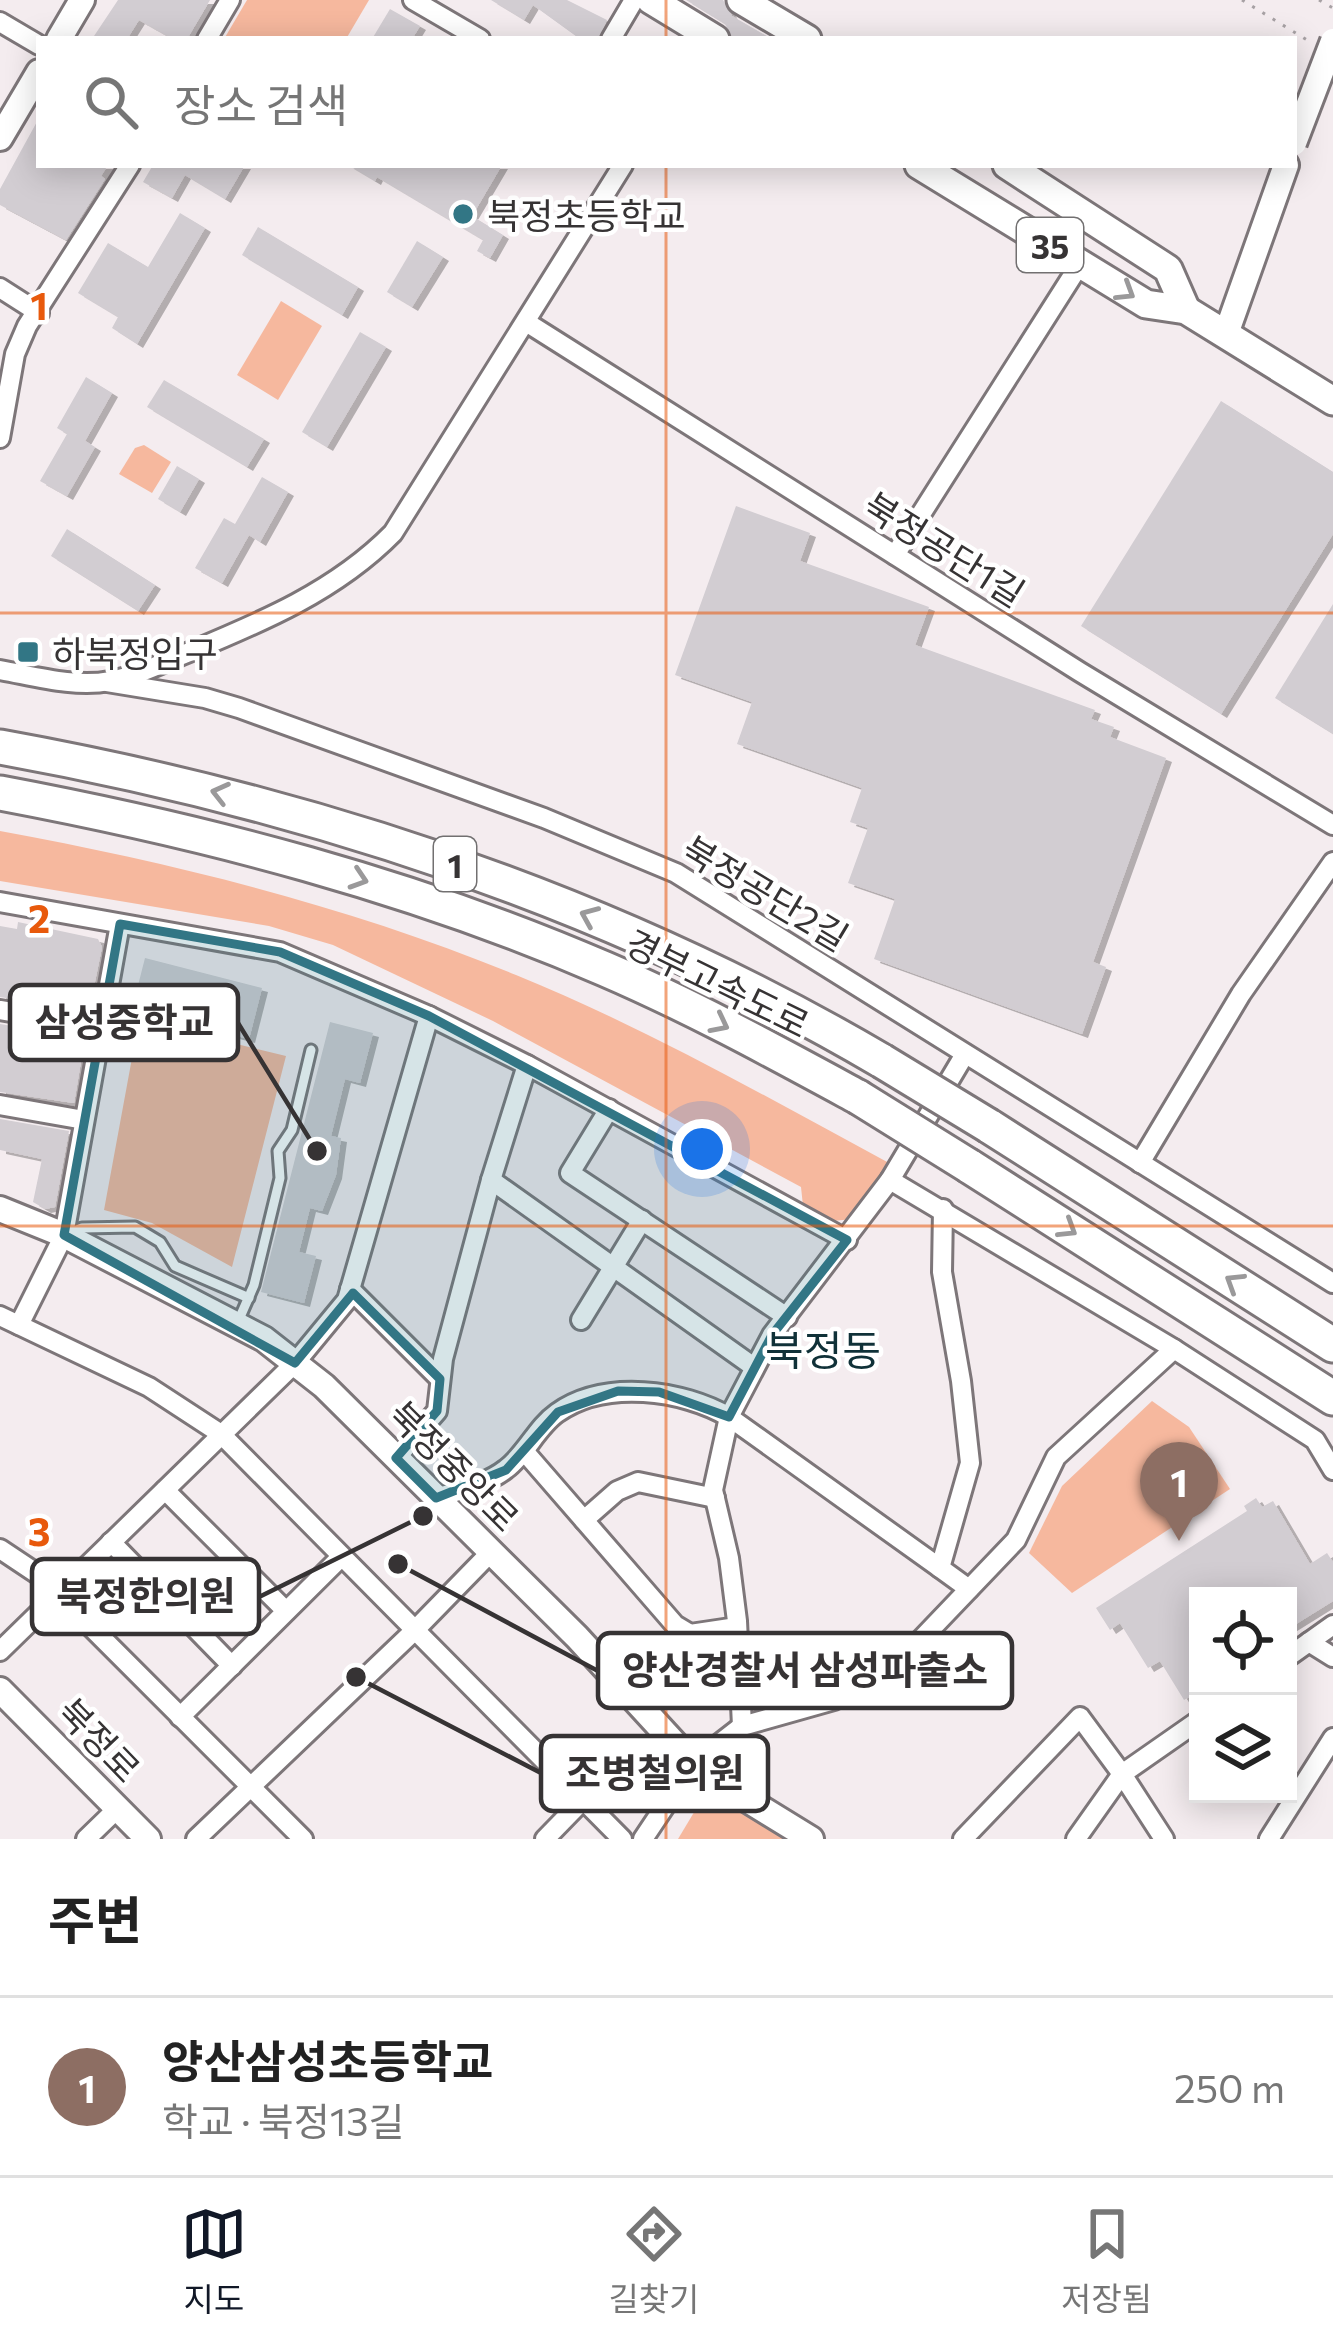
<!DOCTYPE html>
<html lang="ko">
<meta charset="utf-8">
<style>
body{margin:0;font-family:Commissioner,"Noto Sans KR",sans-serif;background:#f6f6f6;color:#222}
.controls{position:absolute;right:36px;bottom:36px;display:grid;overflow:hidden;border-radius:0px;box-shadow:0 6px 30px #0003}
.controls button{width:108px;height:108px;display:grid;place-items:center;padding:0;border:0;border-bottom:3px solid #e0e0e0;background:#fff;color:#222;font:60px sans-serif}
.you{position:absolute;left:702px;top:1149px;width:42px;height:42px;margin:-30px;border:9px solid #fff;border-radius:50%;background:#1a73e8;box-shadow:0 0 0 18px #1a73e833}
.badge{display:grid;place-items:center;width:78px;height:78px;border-radius:50%;background:#111827;color:#fff;font-size:39px;font-weight:700}
.pin{position:absolute;translate:-50% -99px;filter:drop-shadow(0 3px 6px #0008)}
.pin::after{content:'';position:absolute;top:63px;width:42px;height:36px;background:inherit;clip-path:polygon(0 0,100% 0,50% 100%)}
.list{margin:0;padding:0;list-style:none}
h2{display:flex;justify-content:space-between;align-items:center;height:156px;margin:0;padding:0 48px;font-size:51px}
h2 small{font-size:39px;font-weight:400;color:#767676}
.list li{display:grid;grid-template-columns:78px 1fr auto;gap:36px;align-items:center;box-sizing:border-box;height:180px;padding:0 48px;border-top:3px solid #e0e0e0}
.list b{display:block;font-size:45px;white-space:nowrap}
.list p{margin:0;font-size:39px;white-space:nowrap;color:#767676}
.list em{font-size:39px;font-style:normal;color:#767676}
.icon{flex:none;width:66px;height:66px;fill:none;stroke:currentColor;stroke-width:2;stroke-linecap:round;stroke-linejoin:round}
.map{position:relative;flex:none;width:1333px;height:1839px;overflow:hidden}
.search{position:absolute;background:#fff;box-shadow:0 6px 30px #0003;left:36px;right:36px;top:36px;height:132px;display:flex;align-items:center;gap:30px;box-sizing:border-box;padding:0 42px;border-radius:0px;color:#767676;font-size:45px}
.sheet{height:336px;background:#fff}
nav{display:flex;justify-content:space-around;align-items:center;box-sizing:border-box;height:168px;border-top:3px solid #e0e0e0;background:#fff;font-size:33px;color:#767676}
nav a{display:grid;justify-items:center;gap:6px}
nav .on{color:#111827}
.map>svg:first-child{display:block}
.green{fill:#f6b89e}
.building{fill:#d2cdd2;filter:url(#shadow)}
.lines{fill:none;stroke-linecap:round;stroke-linejoin:round}
.lane-casing{stroke:#7d7679;stroke-width:15}
.street-casing{stroke:#7d7679;stroke-width:24}
.secondary-casing{stroke:#7d7679;stroke-width:30}
.primary-casing{stroke:#7d7679;stroke-width:33}
.highway-casing{stroke:#7d7679;stroke-width:39}
.path{stroke:#a7a1a4;stroke-width:3;stroke-dasharray:3 9;stroke-linecap:butt}
.lane{stroke:#fff;stroke-width:9}
.street{stroke:#fff;stroke-width:18}
.secondary{stroke:#fff;stroke-width:24}
.primary{stroke:#fff;stroke-width:27}
.highway{stroke:#fff;stroke-width:33}
.secondary-bridge-casing{stroke:#7d7679;stroke-width:30;stroke-linecap:butt}
.highway-bridge-casing{stroke:#7d7679;stroke-width:39;stroke-linecap:butt}
.secondary-bridge{stroke:#fff;stroke-width:24}
.highway-bridge{stroke:#fff;stroke-width:33}
.oneway{stroke:#9a999a}
.marked{fill:#327685;fill-opacity:0.2;stroke:#327685;stroke-width:9;stroke-linejoin:round}
.grid{fill:none;stroke:#e8590c;stroke-width:3;stroke-opacity:0.55}
.poi-dot{fill:#327685;stroke:#fff;stroke-width:4.5}
.labels{text-anchor:middle;dominant-baseline:central;stroke-width:9;stroke-linejoin:round;paint-order:stroke}
.shield{fill:#fff;stroke:#727071;stroke-width:3}
.shield-label{font-size:33px;font-weight:bold;fill:#363334}
.poi-label{font-size:36px;fill:#363334;stroke:#fff;text-anchor:start}
.street-label{font-size:36px;fill:#363334;stroke:#fff}
.quarter-label{font-size:42px;fill:#103138;stroke:#fff}
.grid-label{font-size:39px;text-anchor:middle;font-weight:bold;fill:#e8590c;stroke:#fff;stroke-width:9;stroke-linejoin:round;paint-order:stroke}
.leader{fill:none;stroke:#363334;stroke-width:4.5}
.callout-dot{fill:#363334;stroke:#fff;stroke-width:4.5}
.callout{fill:#fff;stroke:#363334;stroke-width:4.5}
.callout-label{font-size:39px;text-anchor:middle;font-weight:bold;fill:#363334}
</style>
<div class="map">
<svg width="1333" height="1839" viewBox="0 0 1333 1839">
<defs>
<filter id="shadow"><feDropShadow dx="6" dy="4" stdDeviation="0" flood-color="#0004"/></filter>
</defs>
<rect width="100%" height="100%" fill="#f4ecef"/>
<g class="green">
<polygon points="247,0 369,0 346,39 224,39"/>
<polygon points="281,301 322,326 278,400 237,375"/>
<polygon points="144,445 171,462 152,493 119,474 135,448"/>
<path d="M0,831C175,863 351,907 516,975C644,1027 767,1097 889,1163L853,1219L832,1221L803,1206L801,1187L493,1021L333,945L269,926L0,881Z"/>
<polygon points="139,1020 286,1056 232,1267 152,1223 104,1210"/>
<polygon points="1152,1401 1189,1427 1230,1489 1072,1593 1029,1553 1062,1486"/>
<polygon points="724,1797 795,1839 678,1839 699,1804"/>
</g>
<g class="building">
<polygon points="118,0 210,0 187,39 173,39 139,20 127,39 92,39"/>
<polygon points="491,0 567,0 607,20 598,39 580,39 533,5 524,20"/>
<polygon points="686,0 723,0 732,16 772,39 733,39 725,24"/>
<polygon points="390,9 420,26 412,39 372,39"/>
<polygon points="39,118 39,165 108,165 101,176 105,179 66,240 0,205 0,189"/>
<polygon points="153,165 245,165 225,199 185,175 172,198 143,182"/>
<polygon points="348,165 502,165 472,216 503,235 490,258 477,251 483,240 377,177 375,181"/>
<polygon points="180,213 205,228 137,344 112,328 118,317 78,293 108,243 148,267"/>
<polygon points="258,227 358,287 342,315 242,255"/>
<polygon points="417,241 443,257 412,307 387,292"/>
<polygon points="360,332 386,347 327,447 302,432"/>
<polygon points="86,377 112,393 85,441 95,447 67,496 40,481 67,434 57,428"/>
<polygon points="164,380 264,439 247,467 147,407"/>
<polygon points="1221,401 1333,472 1333,534 1221,714 1081,626"/>
<polygon points="177,466 199,479 180,512 158,499"/>
<polygon points="262,477 288,492 260,542 249,535 222,583 195,568 224,518 235,524"/>
<polygon points="736,506 810,533 800,561 929,607 915,645 1095,710 1091,719 1114,727 1110,737 1166,758 1093,962 1106,967 1082,1034 874,959 895,899 848,883 868,828 850,822 862,788 737,744 752,702 675,675"/>
<polygon points="67,529 155,585 138,611 51,556"/>
<polygon points="1333,604 1333,734 1275,698"/>
<polygon points="18,922 98,939 102,947 89,1011 0,997 0,926 17,929"/>
<polygon points="145,958 262,988 249,1039 132,1009"/>
<polygon points="330,1022 373,1033 360,1083 345,1079 331,1136 341,1138 336,1175 322,1211 310,1208 299,1252 316,1256 304,1303 261,1292"/>
<polygon points="0,1024 85,1038 74,1103 0,1092"/>
<polygon points="0,1119 69,1131 55,1207 45,1209 33,1202 42,1159 0,1150"/>
<polygon points="1256,1498 1262,1507 1273,1501 1310,1564 1327,1553 1333,1562 1333,1601 1288,1629 1288,1596 1198,1596 1198,1692 1184,1700 1160,1661 1148,1668 1120,1623 1110,1630 1096,1608 1247,1511 1244,1506"/>
</g>
<g class="lines">
<g class="lane-casing">
<g id="lane">
<polyline points="69,1233 82,1228 135,1227 160,1242 175,1266 249,1298"/>
<polyline points="237,1324 254,1285 280,1178 278,1151 292,1130 311,1050"/>
</g>
</g>
<g class="street-casing">
<g id="street">
<polyline points="413,0 480,39"/>
<polyline points="0,22 39,45"/>
<polyline points="207,39 230,0"/>
<polyline points="611,39 634,0"/>
<polyline points="0,288 39,313"/>
<polyline points="526,322 1080,672 1333,825"/>
<polyline points="0,438 15,354 27,326 130,165"/>
<polyline points="895,555 1080,264"/>
<path d="M0,670C34,676 75,688 110,681C136,676 163,663 187,653C262,622 336,591 393,533L623,165"/>
<polyline points="107,682 205,698 239,708 544,818 676,873 1333,1283"/>
<polyline points="0,902 280,952 429,1016 527,1065 847,1240"/>
<polyline points="0,1010 101,1027"/>
<polyline points="0,1105 84,1120"/>
<polyline points="609,1109 570,1173 787,1317"/>
<polyline points="1140,1163 1241,994 1333,862"/>
<polyline points="491,1180 754,1367"/>
<polyline points="943,1209 942,1272 961,1381 970,1463 940,1568 969,1589"/>
<polyline points="350,1289 440,1379"/>
<polyline points="0,1316 149,1387 221,1434 622,1839"/>
<polyline points="581,1320 642,1220"/>
<polyline points="19,1325 64,1235 120,924"/>
<polyline points="1174,1349 1315,1440 1333,1470"/>
<polyline points="524,1451 675,1625 690,1634 737,1627"/>
<polyline points="396,1458 437,1411 443,1359 491,1180 527,1065"/>
<polyline points="165,1490 286,1611"/>
<path d="M436,1498C460,1490 487,1484 506,1469C526,1454 537,1427 557,1413C605,1379 683,1390 729,1417L940,1568"/>
<polyline points="584,1520 617,1491 638,1482 715,1498"/>
<polyline points="111,1542 232,1666"/>
<polyline points="0,1549 39,1575 303,1839"/>
<polyline points="1309,1642 1333,1657"/>
<polyline points="0,1651 295,1363 347,1300 429,1016"/>
<polyline points="1288,1657 1333,1625"/>
<polyline points="180,1717 341,1557"/>
<polyline points="742,1726 737,1621 729,1558 713,1490 729,1417 772,1335 890,1180 965,1054"/>
<polyline points="86,1839 118,1808"/>
<polyline points="196,1839 414,1631 491,1552"/>
<polyline points="545,1839 583,1800"/>
<polyline points="643,1839 693,1764 742,1726 834,1700 888,1674 1016,1540 1056,1457 1174,1349 890,1180"/>
<polyline points="963,1839 1080,1717 1122,1774 1198,1721"/>
<polyline points="1076,1839 1122,1774 1164,1839"/>
<polyline points="1269,1839 1333,1738"/>
</g>
</g>
<g class="secondary-casing">
<g id="secondary">
<polyline points="59,39 82,0"/>
<polyline points="0,138 39,72"/>
<polyline points="1226,334 1286,165"/>
<polyline points="0,1209 64,1235 264,1339 324,1386 577,1637 699,1770 811,1839"/>
<polyline points="0,1690 148,1839"/>
</g>
</g>
<g class="primary-casing">
<g id="primary">
<polyline points="651,0 715,39"/>
<polyline points="741,0 807,39"/>
<polyline points="919,165 1146,304 1186,310 1333,401"/>
<polyline points="1007,165 1168,269 1186,310"/>
</g>
</g>
<g class="highway-casing">
<g id="highway">
<path d="M0,747C310,803 610,901 882,1061"/>
<path d="M0,793C207,832 411,885 605,969C691,1006 775,1052 858,1097"/>
<polyline points="989,1126 1333,1345"/>
<polyline points="969,1166 1333,1398"/>
</g>
</g>
<g class="path">
<polyline points="1242,0 1312,43"/>
<polyline points="1319,0 1333,8"/>
</g>
<use href="#lane" class="lane"/>
<use href="#street" class="street"/>
<use href="#secondary" class="secondary"/>
<use href="#primary" class="primary"/>
<use href="#highway" class="highway"/>
<g class="secondary-bridge-casing">
<polyline id="secondary-bridge" points="1294,143 1333,41"/>
</g>
<g class="highway-bridge-casing">
<g id="highway-bridge">
<polyline points="882,1061 989,1126"/>
<polyline points="858,1097 969,1166"/>
</g>
</g>
<use href="#secondary-bridge" class="secondary-bridge"/>
<use href="#highway-bridge" class="highway-bridge"/>
</g>
<defs><path id="oneway-chevron" d="M-2-3.5L2.5 0L-2 3.5" fill="none" stroke-width="1.6" stroke-linecap="round" stroke-linejoin="round" transform="scale(3)"/></defs>
<g class="oneway">
<use href="#oneway-chevron" transform="translate(1126 292) rotate(32)"/>
<use href="#oneway-chevron" transform="translate(220 793) rotate(-166)"/>
<use href="#oneway-chevron" transform="translate(359 879) rotate(18)"/>
<use href="#oneway-chevron" transform="translate(589 916) rotate(-157)"/>
<use href="#oneway-chevron" transform="translate(720 1024) rotate(27)"/>
<use href="#oneway-chevron" transform="translate(1068 1229) rotate(32)"/>
<use href="#oneway-chevron" transform="translate(1234 1282) rotate(-148)"/>
</g>
<path class="marked" d="M120,924L280,952L429,1016L847,1240L772,1335L729,1417L659,1392L618,1391L558,1412L506,1470L436,1498L396,1458L437,1411L440,1379L353,1293L295,1363L64,1235Z"/>
<path class="grid" d="M666,0V39M666,165V1839M0,613H1333M0,1226H1333"/>
<g class="poi-dot">
<circle cx="463" cy="214" r="12"/>
<rect x="16" y="640" width="24" height="24" rx="6"/>
</g>
<g class="labels">
<g class="shield">
<rect x="1017" y="218" width="66" height="54" rx="9"/>
<rect x="434" y="837" width="42" height="54" rx="9"/>
</g>
<g class="shield-label">
<text x="1050" y="245">35</text>
<text x="455" y="864">1</text>
</g>
<g class="poi-label">
<text x="487" y="214">북정초등학교</text>
<text x="52" y="652">하북정입구</text>
</g>
<g class="street-label">
<text transform="translate(945 548) rotate(32)">북정공단1길</text>
<text transform="translate(766 892) rotate(31)">북정공단2길</text>
<text transform="translate(718 982) rotate(26)">경부고속도로</text>
<text transform="translate(455 1465) rotate(45)">북정중앙로</text>
<text transform="translate(100 1739) rotate(46)">북정로</text>
</g>
<g class="quarter-label">
<text x="823" y="1349">북정동</text>
</g>
</g>
<g class="grid-label">
<text x="39" y="320">1</text>
<text x="39" y="933">2</text>
<text x="39" y="1546">3</text>
</g>
<path class="leader" d="M317 1151L238 1023M423 1516L259 1597M398 1564L598 1671M356 1677L541 1773"/>
<g class="callout-dot">
<circle cx="317" cy="1151" r="12"/>
<circle cx="423" cy="1516" r="12"/>
<circle cx="398" cy="1564" r="12"/>
<circle cx="356" cy="1677" r="12"/>
</g>
<g class="callout">
<rect x="10" y="985" width="228" height="75" rx="12"/>
<rect x="32" y="1559" width="227" height="75" rx="12"/>
<rect x="598" y="1633" width="414" height="75" rx="12"/>
<rect x="541" y="1736" width="227" height="75" rx="12"/>
</g>
<g class="callout-label">
<text x="124" y="1036">삼성중학교</text>
<text x="146" y="1610">북정한의원</text>
<text x="805" y="1684">양산경찰서 삼성파출소</text>
<text x="655" y="1787">조병철의원</text>
</g>
</svg>
<div class="controls">
<button><svg class="icon" aria-label="locate" viewBox="0 0 24 24"><circle cx="12" cy="12" r="6"/><path d="M12 2v4M12 18v4M2 12h4M18 12h4"/></svg></button>
<button><svg class="icon" aria-label="layers" viewBox="0 0 24 24"><path d="M12 4l9 5-9 5-9-5zM3 14l9 5 9-5"/></svg></button>
</div>
<div class="you"></div>
<div class="pin badge" style="left:1179px;top:1541px;background:#8d6e63">1</div>
<div class="search"><svg class="icon" aria-label="search" viewBox="0 0 24 24"><circle cx="10" cy="10" r="6"/><path d="M15 15l6 6"/></svg>장소 검색</div>
</div>
<section class="sheet">
<h2>주변<small></small></h2>
<ul class="list">
<li><span class="badge" style="background:#8d6e63">1</span><div><b>양산삼성초등학교</b><p>학교 · 북정13길</p></div><em>250 m</em></li>
</ul>
</section>
<nav>
<a class="on"><svg class="icon" aria-label="map" viewBox="0 0 24 24"><path d="M3 6l6-2 6 2 6-2v14l-6 2-6-2-6 2zM9 4v14M15 6v14"/></svg>지도</a>
<a><svg class="icon" aria-label="directions" viewBox="0 0 24 24"><path d="M12 3l9 9-9 9-9-9zM9 14v-3h6M13 9l2 2-2 2"/></svg>길찾기</a>
<a><svg class="icon" aria-label="saved" viewBox="0 0 24 24"><path d="M7 4h10v16l-5-4-5 4z"/></svg>저장됨</a>
</nav>
